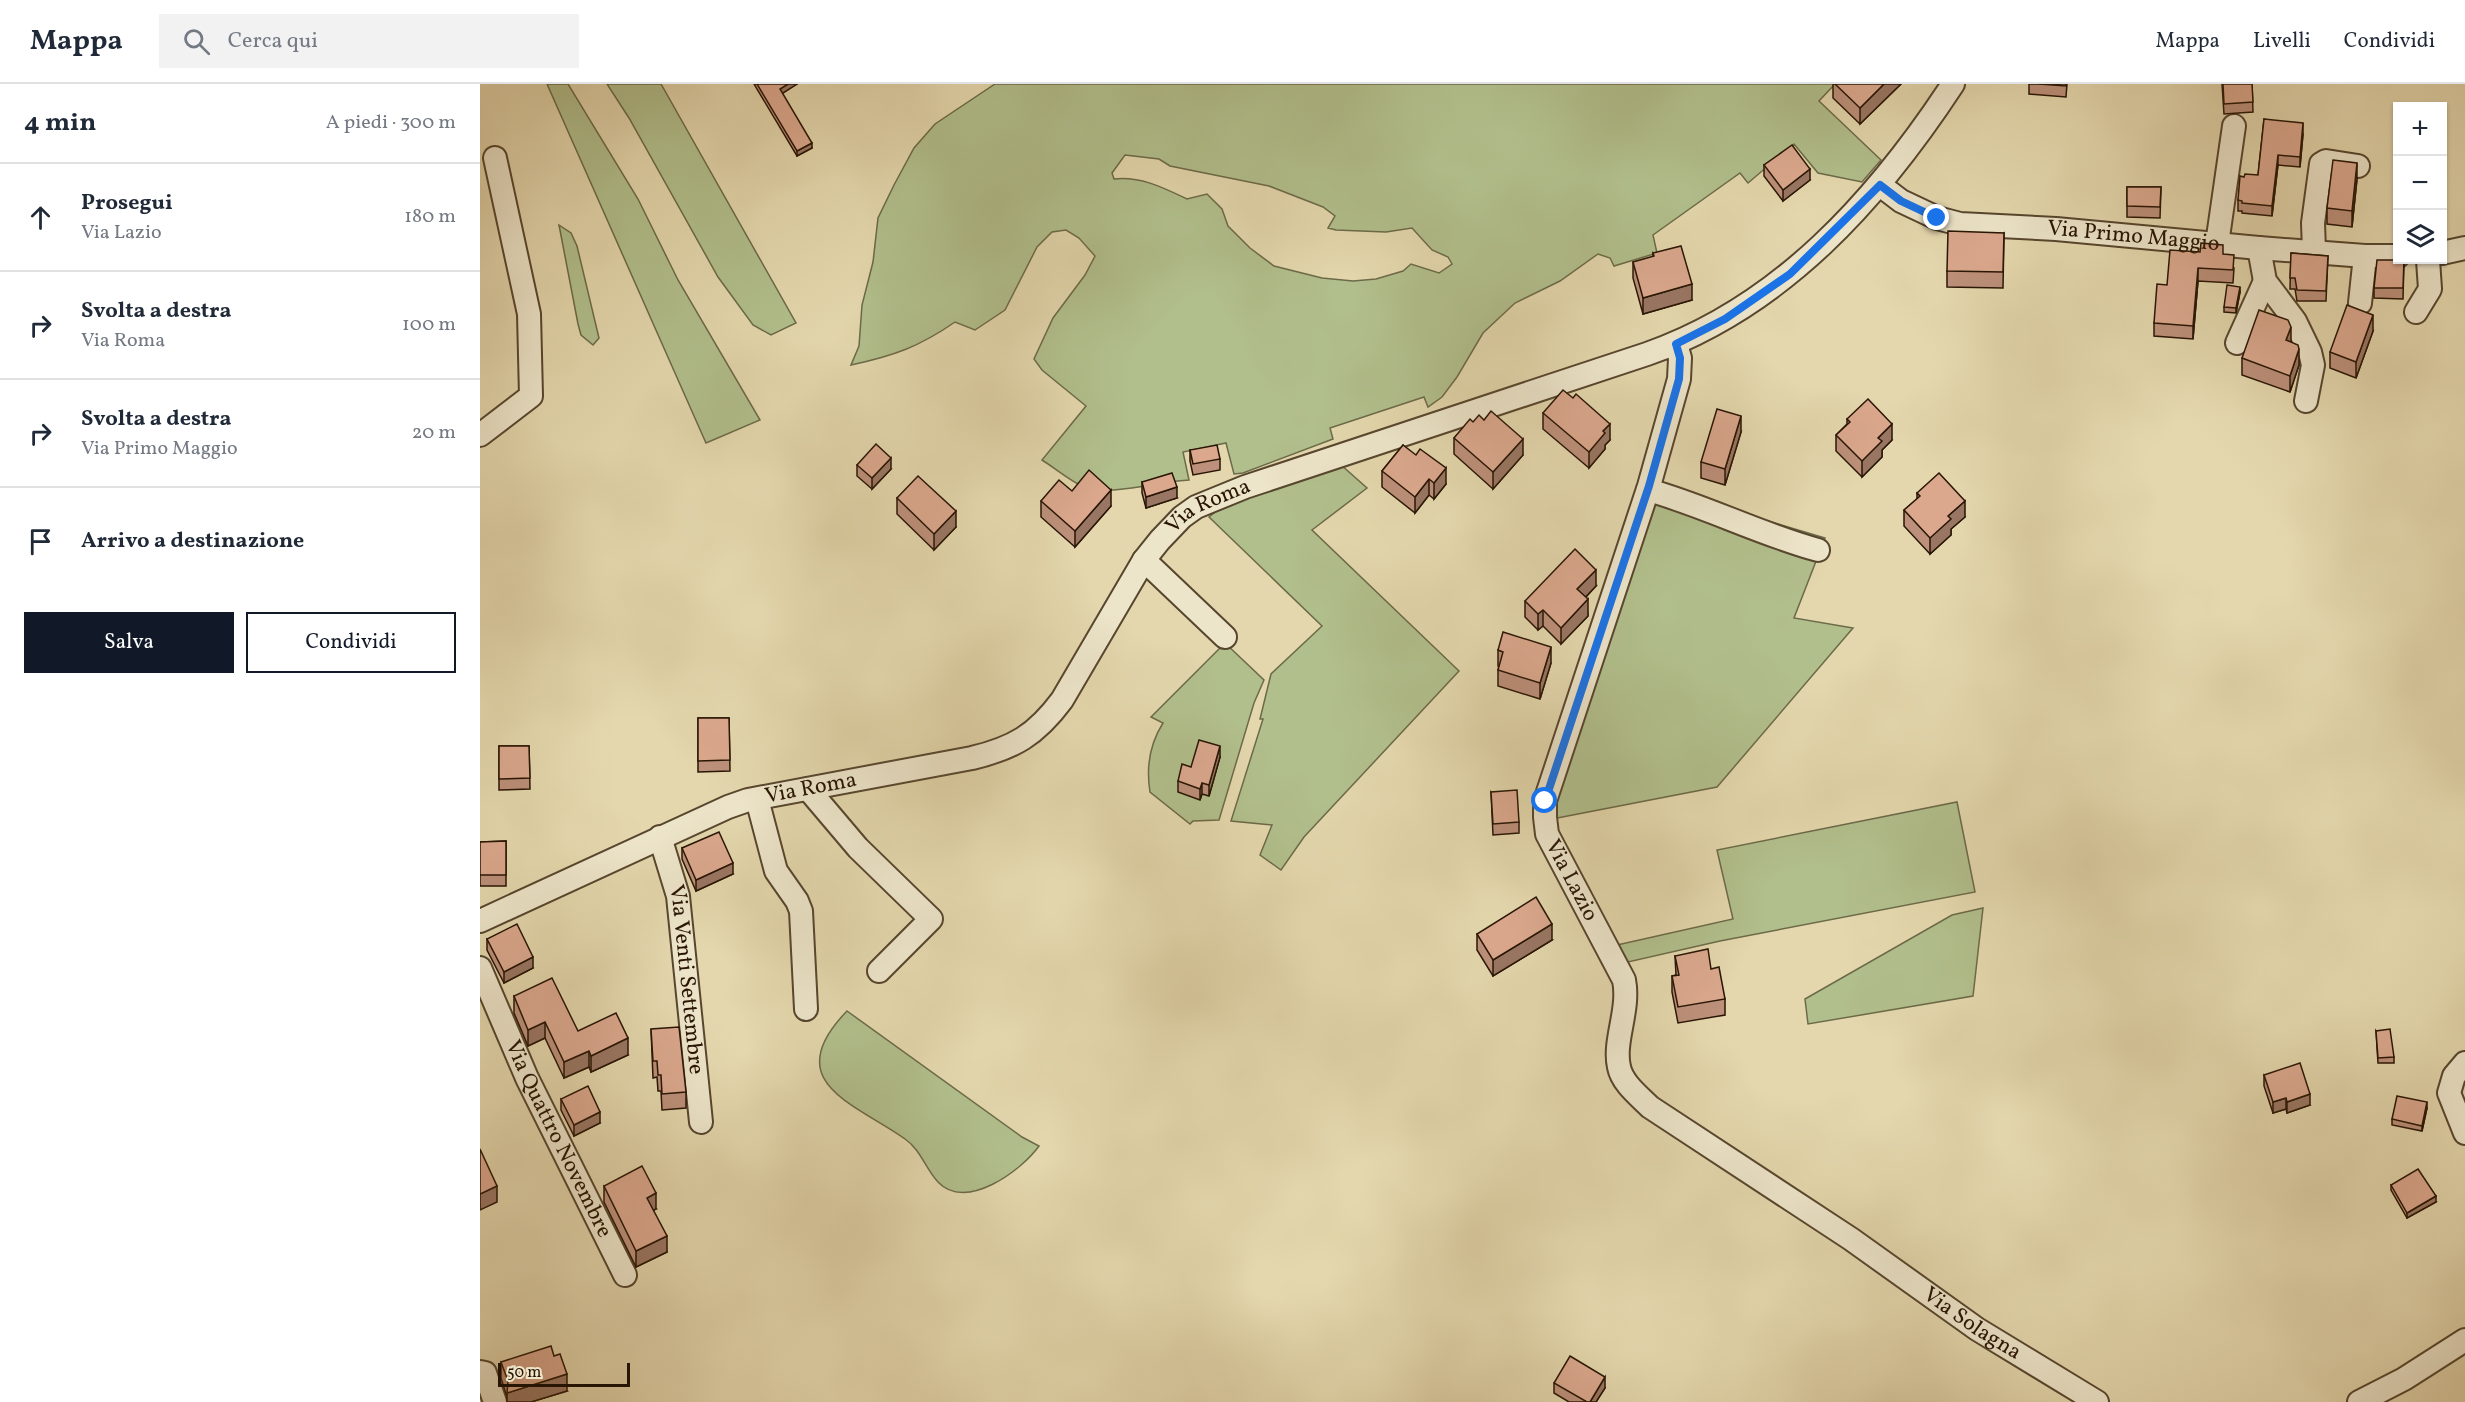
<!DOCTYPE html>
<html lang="it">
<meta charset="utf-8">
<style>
body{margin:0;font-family:Vollkorn,serif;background:#f2f2f3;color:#1f2937}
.controls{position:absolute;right:18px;top:18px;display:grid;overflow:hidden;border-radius:0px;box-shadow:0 2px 4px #0004}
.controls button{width:54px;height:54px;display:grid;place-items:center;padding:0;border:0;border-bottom:2px solid #e0e1e3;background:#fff;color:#1f2937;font:30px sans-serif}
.scale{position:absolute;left:18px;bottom:15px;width:132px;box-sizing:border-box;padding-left:6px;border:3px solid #281504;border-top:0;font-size:16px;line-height:21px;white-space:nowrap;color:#281504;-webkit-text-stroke:4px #ede5ca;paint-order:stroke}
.stop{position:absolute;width:18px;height:18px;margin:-14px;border:4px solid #1a73e8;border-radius:50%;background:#fff}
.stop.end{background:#1a73e8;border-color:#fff;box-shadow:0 2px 6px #0008}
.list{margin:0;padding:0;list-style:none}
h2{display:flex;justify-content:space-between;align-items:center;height:78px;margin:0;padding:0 24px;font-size:26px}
h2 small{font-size:20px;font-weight:400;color:#747a83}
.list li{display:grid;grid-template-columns:39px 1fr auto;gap:18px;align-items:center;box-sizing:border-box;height:108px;padding:0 24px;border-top:2px solid #e0e1e3}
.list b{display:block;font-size:22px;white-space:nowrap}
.list p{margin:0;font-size:20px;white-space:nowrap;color:#747a83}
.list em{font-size:20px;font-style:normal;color:#747a83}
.actions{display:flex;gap:12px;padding:18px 24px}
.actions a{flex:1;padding:14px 0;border:2px solid #111827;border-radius:0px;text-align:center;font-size:21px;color:#111827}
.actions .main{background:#111827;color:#fff}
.icon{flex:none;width:33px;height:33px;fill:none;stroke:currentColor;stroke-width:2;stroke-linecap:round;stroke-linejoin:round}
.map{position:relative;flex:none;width:1985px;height:1318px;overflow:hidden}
header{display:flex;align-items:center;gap:36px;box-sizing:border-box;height:84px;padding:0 30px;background:#fff;border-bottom:2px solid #e0e1e3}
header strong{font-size:28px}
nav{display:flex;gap:33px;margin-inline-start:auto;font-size:21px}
.search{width:420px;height:54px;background:#f2f2f3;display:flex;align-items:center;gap:15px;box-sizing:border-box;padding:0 21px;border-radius:0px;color:#747a83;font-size:22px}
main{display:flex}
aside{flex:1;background:#fff}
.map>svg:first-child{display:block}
.green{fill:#b1bf8c;stroke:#6c6a48;stroke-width:1.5;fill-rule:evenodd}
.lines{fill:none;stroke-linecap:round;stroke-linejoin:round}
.minor-casing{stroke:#57462e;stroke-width:26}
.minor{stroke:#ede5ca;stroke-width:22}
.wall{fill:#bc907a;stroke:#281504;stroke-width:1.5}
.shaded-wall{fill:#997663;stroke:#281504;stroke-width:1.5}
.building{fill:#dba88e;stroke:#281504;stroke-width:1.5}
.route{stroke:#1a73e8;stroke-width:8}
.labels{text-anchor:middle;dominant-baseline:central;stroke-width:4.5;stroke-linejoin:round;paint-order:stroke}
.street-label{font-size:22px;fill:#281504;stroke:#ede5ca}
</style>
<header>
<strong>Mappa</strong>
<div class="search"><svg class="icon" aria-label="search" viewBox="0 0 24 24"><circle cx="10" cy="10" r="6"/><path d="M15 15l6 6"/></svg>Cerca qui</div>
<nav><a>Mappa</a><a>Livelli</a><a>Condividi</a></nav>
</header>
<main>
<aside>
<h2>4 min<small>A piedi · 300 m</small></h2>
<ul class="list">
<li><svg class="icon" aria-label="ahead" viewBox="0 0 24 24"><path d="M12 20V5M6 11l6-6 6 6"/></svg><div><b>Prosegui</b><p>Via Lazio</p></div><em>180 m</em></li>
<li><svg class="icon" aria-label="right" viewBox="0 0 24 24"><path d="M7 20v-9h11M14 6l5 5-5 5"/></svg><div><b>Svolta a destra</b><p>Via Roma</p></div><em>100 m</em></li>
<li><svg class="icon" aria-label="right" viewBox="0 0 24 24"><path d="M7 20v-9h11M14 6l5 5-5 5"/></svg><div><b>Svolta a destra</b><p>Via Primo Maggio</p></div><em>20 m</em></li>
<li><svg class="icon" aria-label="arrive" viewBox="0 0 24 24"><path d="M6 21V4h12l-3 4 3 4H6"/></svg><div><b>Arrivo a destinazione</b></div></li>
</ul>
<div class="actions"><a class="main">Salva</a><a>Condividi</a></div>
</aside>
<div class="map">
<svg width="1985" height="1318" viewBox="0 0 1985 1318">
<rect width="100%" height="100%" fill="#e4d7ad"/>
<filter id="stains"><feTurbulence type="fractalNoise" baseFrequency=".00333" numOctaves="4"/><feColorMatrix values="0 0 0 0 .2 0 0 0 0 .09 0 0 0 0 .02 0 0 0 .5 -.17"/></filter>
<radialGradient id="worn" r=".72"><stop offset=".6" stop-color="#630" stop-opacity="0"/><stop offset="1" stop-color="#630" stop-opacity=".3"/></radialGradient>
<g class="green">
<polygon points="67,0 88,0 158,115 198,196 280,336 226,359"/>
<polygon points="127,0 181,0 316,239 291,251 273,241 238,193 149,34"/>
<path d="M515,0H1355L1339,17L1401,76L1382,98L1338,89L1314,60L1268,99L1260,89L1173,151L1177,169L1134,182L1130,174L1118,170L1080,197L1035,219L1003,249L977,293L962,313L948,323L944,313L850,344L853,355L763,389L754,390L746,359L703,368L709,396C683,397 628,412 606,404C591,398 575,384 562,376L606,322L562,286L554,275L573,234L605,191L615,172L599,154L586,146L572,148L557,163L525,226L495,246L475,238C439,263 413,272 371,281L379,262L382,221L393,178L398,134L414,101L434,64L455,40ZM645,71L679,75L690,82L789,102L843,123L855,132L848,144L856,146L906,148L932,144L952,166L968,173L972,180L959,189L931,180L923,187L896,195L873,197L842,194L794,182L770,164L748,142L742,125L727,110L707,115C684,104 661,92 634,95L632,89Z"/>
<polygon points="79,141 91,149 97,162 119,254 113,261 101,251 98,240"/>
<polygon points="860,380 887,404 832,446 979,587 824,753 801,786 780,771 792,741 751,737 783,635 780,635 791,590 842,542 729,433 740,424"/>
<polygon points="1173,403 1345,454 1314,534 1373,544 1237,703 1072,735 1090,655"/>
<path d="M745,559L784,596L774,619L739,736L713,737L710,740L670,708C666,683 669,661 683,639L671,633Z"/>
<polygon points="1477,718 1495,808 1240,857 1148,878 1137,861 1253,835 1237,766"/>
<polygon points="1503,824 1493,912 1328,940 1325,915 1472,831"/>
<path d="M367,927L542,1053L559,1062C542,1086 486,1128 458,1098C445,1084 441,1066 425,1055C374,1019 298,998 367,927Z"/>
</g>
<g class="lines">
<g class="minor-casing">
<g id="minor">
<path id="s1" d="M1400,101L1421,117L1457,134L1480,140L1576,145L1779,164L1885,172H1918"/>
<polyline points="1737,160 1754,42"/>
<polyline points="1779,164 1785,197 1815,237 1830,268 1833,281 1826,317"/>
<polyline points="1834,167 1833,139 1841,80 1846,77 1878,82"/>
<polyline points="1962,169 1985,164"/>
<polyline points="1880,219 1885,172"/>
<polyline points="1936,228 1950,205 1948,176"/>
<polyline points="1757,259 1785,197"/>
<path id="s2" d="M1196,260L1200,274L1199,295L1169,402L1065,717V733L1067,750L1144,896C1150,926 1133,957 1139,983C1142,999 1159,1012 1170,1023L1371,1155L1497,1245L1617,1318"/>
<polyline points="0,351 51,312 49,230 15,74"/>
<path d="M1168,406C1226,422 1279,450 1338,466"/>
<polyline points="664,476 745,553"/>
<polyline points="328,705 378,764 451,835 399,887"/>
<polyline points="277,715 296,787 317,817 321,827 326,925"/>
<path id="s3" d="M180,753L198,812L221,1038"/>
<path id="s4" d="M0,837L248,723L268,716L492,674C534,664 556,651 582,616L664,476L680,456L702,433L716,423L765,403L1167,270C1301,223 1397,116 1473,0"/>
<path id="s5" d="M0,884L47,994L145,1191"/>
<polyline points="1985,979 1974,992 1969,1009 1985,1049"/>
<polyline points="0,1288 5,1289 15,1318"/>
<polyline points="1879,1318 1924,1295 1985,1256"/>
</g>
</g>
<use href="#minor" class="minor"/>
</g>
<g class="wall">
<polygon points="274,0 317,0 302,9 332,64 317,72"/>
<polygon points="1353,0 1421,0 1380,40 1353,14"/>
<polygon points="1549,0 1587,0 1586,13 1549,10"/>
<polygon points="1742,0 1772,0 1773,28 1744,30"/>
<polygon points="1784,35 1823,50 1820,83 1798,81 1792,132 1762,129 1762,127 1758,127 1758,116 1764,93 1778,91"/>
<polygon points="1284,81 1330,96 1303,117 1284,92"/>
<polygon points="1877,95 1872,143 1847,140 1847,124"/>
<polygon points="1647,103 1681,103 1680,134 1647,133"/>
<polygon points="1524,149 1523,204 1467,203 1467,187"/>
<polygon points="1173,169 1212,216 1163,230 1153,194 1153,178 1173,173"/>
<polygon points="1811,169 1848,172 1846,217 1817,217 1815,205 1810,205"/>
<polygon points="1743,170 1754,184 1753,199 1718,197 1713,255 1674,252 1674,239 1687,201"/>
<polygon points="1924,176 1923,215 1894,214 1894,204"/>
<polygon points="1760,208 1756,229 1744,228 1744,223"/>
<polygon points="1893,247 1876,294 1850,284 1850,268"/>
<polygon points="1811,258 1819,281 1810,308 1762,291 1762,274"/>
<polygon points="1063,329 1130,356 1125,361 1125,365 1109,384 1063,345"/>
<polygon points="1367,335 1412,356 1402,366 1402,373 1382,393 1356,367 1356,351 1367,340"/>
<polygon points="993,338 1043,371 1013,405 974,370 974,354"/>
<polygon points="1261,348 1245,401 1221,394 1221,378"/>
<polygon points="923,361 966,400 954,415 949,411 935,429 902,403 902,387"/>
<polygon points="710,366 740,375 740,386 713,391 710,377"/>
<polygon points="377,381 411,385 392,405 377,392"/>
<polygon points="662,398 697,414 666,424 662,409"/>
<polygon points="592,407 631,422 595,463 561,433 561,417"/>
<polygon points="1437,409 1485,433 1471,445 1471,451 1450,470 1424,442 1424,426 1437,415"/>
<polygon points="417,414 476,443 454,466 417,430"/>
<polygon points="1116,502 1106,513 1108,532 1081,560 1063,542 1058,546 1045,533 1045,517"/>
<polygon points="1018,566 1071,579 1060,615 1018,602 1018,586 1019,582 1018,582"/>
<polygon points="218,634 249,634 250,687 218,688"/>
<polygon points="19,662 49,662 50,705 19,706"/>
<polygon points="740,673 729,712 722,710 720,716 698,708 698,697 711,683"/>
<polygon points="1011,708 1039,738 1039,749 1013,751"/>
<polygon points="26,757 26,802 0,802 0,758"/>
<polygon points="202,764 253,790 216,807 202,775"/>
<polygon points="997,850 1072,856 1013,892 997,866"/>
<polygon points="7,855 53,884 24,899 7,866"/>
<polygon points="1195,872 1231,885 1245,915 1245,931 1198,939 1192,908 1192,892 1196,891"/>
<polygon points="34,912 98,947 148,971 111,988 109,983 84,994 65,954 48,962 34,929"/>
<polygon points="171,945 206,1008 206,1024 182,1026 181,1007 178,1007 177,993 173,994"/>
<polygon points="1896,947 1914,973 1914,979 1898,979"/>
<polygon points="1784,991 1830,1021 1807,1029 1806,1025 1793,1029 1784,1002"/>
<polygon points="81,1015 120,1039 94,1052 81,1026"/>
<polygon points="1947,1024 1942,1047 1912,1041 1912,1035"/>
<polygon points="1911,1101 1956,1118 1927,1134 1911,1106"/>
<polygon points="124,1102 176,1125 173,1126 187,1168 156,1183 124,1118"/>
<polygon points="21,1278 87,1307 51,1318 27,1318 27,1313 21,1294"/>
<polygon points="1074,1299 1125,1304 1116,1318 1089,1318 1074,1309"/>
</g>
<g class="shaded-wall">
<polygon points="308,0 317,0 300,11 300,5"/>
<polygon points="1404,0 1421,0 1380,40 1380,24"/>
<polygon points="1823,39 1823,50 1820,83 1820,73"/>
<polygon points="332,59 332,64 317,72 317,67"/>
<polygon points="1798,71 1798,81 1792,132 1792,122"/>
<polygon points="1877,79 1877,95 1872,143 1872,127"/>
<polygon points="1330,85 1330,96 1303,117 1303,106"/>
<polygon points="1718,184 1718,197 1713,255 1713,242"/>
<polygon points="1212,200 1212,216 1163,230 1163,214"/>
<polygon points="1760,203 1760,208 1756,229 1756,224"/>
<polygon points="1893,231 1893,247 1876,294 1876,278"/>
<polygon points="1811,243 1811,259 1806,256"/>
<polygon points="1819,265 1819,281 1810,308 1810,292"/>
<polygon points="1261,332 1261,348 1245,401 1245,385"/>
<polygon points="1130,340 1130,356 1125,361 1125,365 1109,384 1109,368 1123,347"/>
<polygon points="1412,340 1412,356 1402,366 1402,373 1382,393 1382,377 1398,354"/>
<polygon points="1043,355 1043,371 1013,405 1013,388"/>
<polygon points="411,374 411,385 392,405 392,394"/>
<polygon points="966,384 966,400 954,415 954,399"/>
<polygon points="949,395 949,411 935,429 935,413"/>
<polygon points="697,403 697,414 666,424 666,413"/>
<polygon points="631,406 631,422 595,463 595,447"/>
<polygon points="1485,417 1485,433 1471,445 1471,451 1450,470 1450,454 1468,432"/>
<polygon points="476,427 476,443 454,466 454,450"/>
<polygon points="1116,486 1116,502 1097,522 1097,505"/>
<polygon points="1108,515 1108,532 1081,560 1081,544"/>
<polygon points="1063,526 1063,542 1058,546 1058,530"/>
<polygon points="1071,563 1071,579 1060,615 1060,599"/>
<polygon points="740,662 740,673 729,712 729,701"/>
<polygon points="722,699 722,710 720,716 720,705"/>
<polygon points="253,779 253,790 216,807 216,796"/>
<polygon points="1072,840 1072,856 1013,892 1013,876"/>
<polygon points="53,873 53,884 24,899 24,888"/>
<polygon points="65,938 65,954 48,962 48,946"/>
<polygon points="148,954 148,971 111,988 111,972"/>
<polygon points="109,967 109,983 84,994 84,978"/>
<polygon points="1830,1010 1830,1021 1807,1029 1807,1018"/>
<polygon points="1806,1014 1806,1025 1793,1029 1793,1018"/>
<polygon points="1947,1018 1947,1024 1942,1047 1942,1042"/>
<polygon points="120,1028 120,1039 94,1052 94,1041"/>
<polygon points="17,1102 17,1118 0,1126 0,1110"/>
<polygon points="176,1109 176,1125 167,1130 167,1114"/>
<polygon points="1956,1112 1956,1118 1927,1134 1927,1129"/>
<polygon points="187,1152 187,1168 156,1183 156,1167"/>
<polygon points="87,1290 87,1307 51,1318 27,1318 27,1309"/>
<polygon points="1125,1293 1125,1304 1116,1318 1110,1318"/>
</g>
<g class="building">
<polygon points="277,0 308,0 300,5 332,59 317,67"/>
<polygon points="1355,0 1404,0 1380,24"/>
<polygon points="1559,0 1586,0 1586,2"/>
<polygon points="1743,0 1772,0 1773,18 1744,20"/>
<polygon points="1784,35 1823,39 1820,73 1798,71 1792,122 1762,119 1762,117 1758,116 1760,92 1764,93 1765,90 1778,91"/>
<polygon points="1312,61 1330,85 1303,106 1284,81"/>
<polygon points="1853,76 1877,79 1872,127 1847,124"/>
<polygon points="1647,103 1681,103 1680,123 1647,122"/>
<polygon points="1468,147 1524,149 1523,188 1467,187"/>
<polygon points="1721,159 1743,161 1743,170 1754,171 1753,186 1718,184 1713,242 1674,239 1677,200 1687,201 1690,166 1720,168"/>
<polygon points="1201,162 1212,200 1163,214 1153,178 1174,172 1173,169"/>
<polygon points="1811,169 1848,172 1846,207 1817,206 1815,194 1810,194"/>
<polygon points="1897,176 1924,176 1923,204 1894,204"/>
<polygon points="1747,201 1760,203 1756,224 1744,223"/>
<polygon points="1867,221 1893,231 1876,278 1850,268"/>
<polygon points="1779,226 1808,236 1811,243 1806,256 1818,261 1819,265 1810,292 1762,274"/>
<polygon points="1083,306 1093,314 1096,310 1130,340 1123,347 1125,349 1109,368 1063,329"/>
<polygon points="1388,315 1412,340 1398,354 1402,357 1382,377 1356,351 1370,338 1367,335"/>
<polygon points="1237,325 1261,332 1245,385 1221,378"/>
<polygon points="1011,327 1043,355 1013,388 974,354 990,335 993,338 999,331 1004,336"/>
<polygon points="396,360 411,374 392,394 377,381"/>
<polygon points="737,361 740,375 713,380 710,366"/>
<polygon points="923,361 936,371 940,365 966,384 954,399 949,395 935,413 902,387"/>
<polygon points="609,386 631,406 595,447 561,417 579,396 592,407"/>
<polygon points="692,389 697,403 666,413 662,398"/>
<polygon points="1459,389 1485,417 1468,432 1471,435 1450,454 1424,426 1440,412 1437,409"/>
<polygon points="438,392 476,427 454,450 417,414"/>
<polygon points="1095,465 1116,486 1097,505 1108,515 1081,544 1063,526 1058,530 1045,517"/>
<polygon points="1023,548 1071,563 1060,599 1018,586 1023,568 1018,566"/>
<polygon points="218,634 249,634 250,676 218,677"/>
<polygon points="719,656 740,662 729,701 722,699 720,705 698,697 702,680 711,683"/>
<polygon points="19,662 49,662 50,694 19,695"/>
<polygon points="1037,706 1039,738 1013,740 1011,708"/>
<polygon points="239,748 253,779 216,796 202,764"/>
<polygon points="26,757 26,791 0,791 0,758"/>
<polygon points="1056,813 1072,840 1013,876 997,850"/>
<polygon points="37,840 53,873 24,888 7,855"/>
<polygon points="1228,865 1231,885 1239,883 1245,915 1198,923 1192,892 1199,891 1195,872"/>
<polygon points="72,894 98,947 136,929 148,954 111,972 109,967 84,978 65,938 48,946 34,912"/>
<polygon points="199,943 206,1008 182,1010 181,991 178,991 177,977 173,977 171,945"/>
<polygon points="1910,945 1914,973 1898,974 1896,947"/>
<polygon points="1820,979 1830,1010 1807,1018 1806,1014 1793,1018 1784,991"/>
<polygon points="108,1002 120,1028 94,1041 81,1015"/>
<polygon points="1917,1012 1947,1018 1942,1042 1912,1035"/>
<polygon points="0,1065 17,1102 0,1110"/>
<polygon points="162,1082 176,1109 167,1114 187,1152 156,1167 124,1102"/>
<polygon points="1938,1085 1956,1112 1927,1129 1911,1101"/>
<polygon points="71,1262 74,1272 80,1270 87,1290 27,1309 28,1297 21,1278"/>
<polygon points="1090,1272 1125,1293 1110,1318 1107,1318 1074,1299"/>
</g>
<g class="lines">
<polyline class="route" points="1065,717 1169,402 1199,295 1200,274 1196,260 1245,235 1310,190 1400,101 1421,117 1457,134"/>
</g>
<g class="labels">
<g class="street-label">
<text stroke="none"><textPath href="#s1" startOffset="264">Via Primo Maggio</textPath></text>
<text stroke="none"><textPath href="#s4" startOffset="880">Via Roma</textPath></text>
<text stroke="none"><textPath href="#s4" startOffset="358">Via Roma</textPath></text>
<text stroke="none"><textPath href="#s2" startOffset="564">Via Lazio</textPath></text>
<text stroke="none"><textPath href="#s3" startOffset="146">Via Venti Settembre</textPath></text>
<text stroke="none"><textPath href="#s5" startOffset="188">Via Quattro Novembre</textPath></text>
<text stroke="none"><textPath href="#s2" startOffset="1204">Via Solagna</textPath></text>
</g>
</g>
<rect width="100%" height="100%" filter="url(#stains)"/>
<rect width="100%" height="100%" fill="url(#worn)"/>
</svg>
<div class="controls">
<button>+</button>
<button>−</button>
<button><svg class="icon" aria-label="layers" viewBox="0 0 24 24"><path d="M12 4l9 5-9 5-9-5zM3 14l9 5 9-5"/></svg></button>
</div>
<div class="scale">50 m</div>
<div class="stop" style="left:1065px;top:717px"></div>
<div class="stop end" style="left:1457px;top:134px"></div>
</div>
</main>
